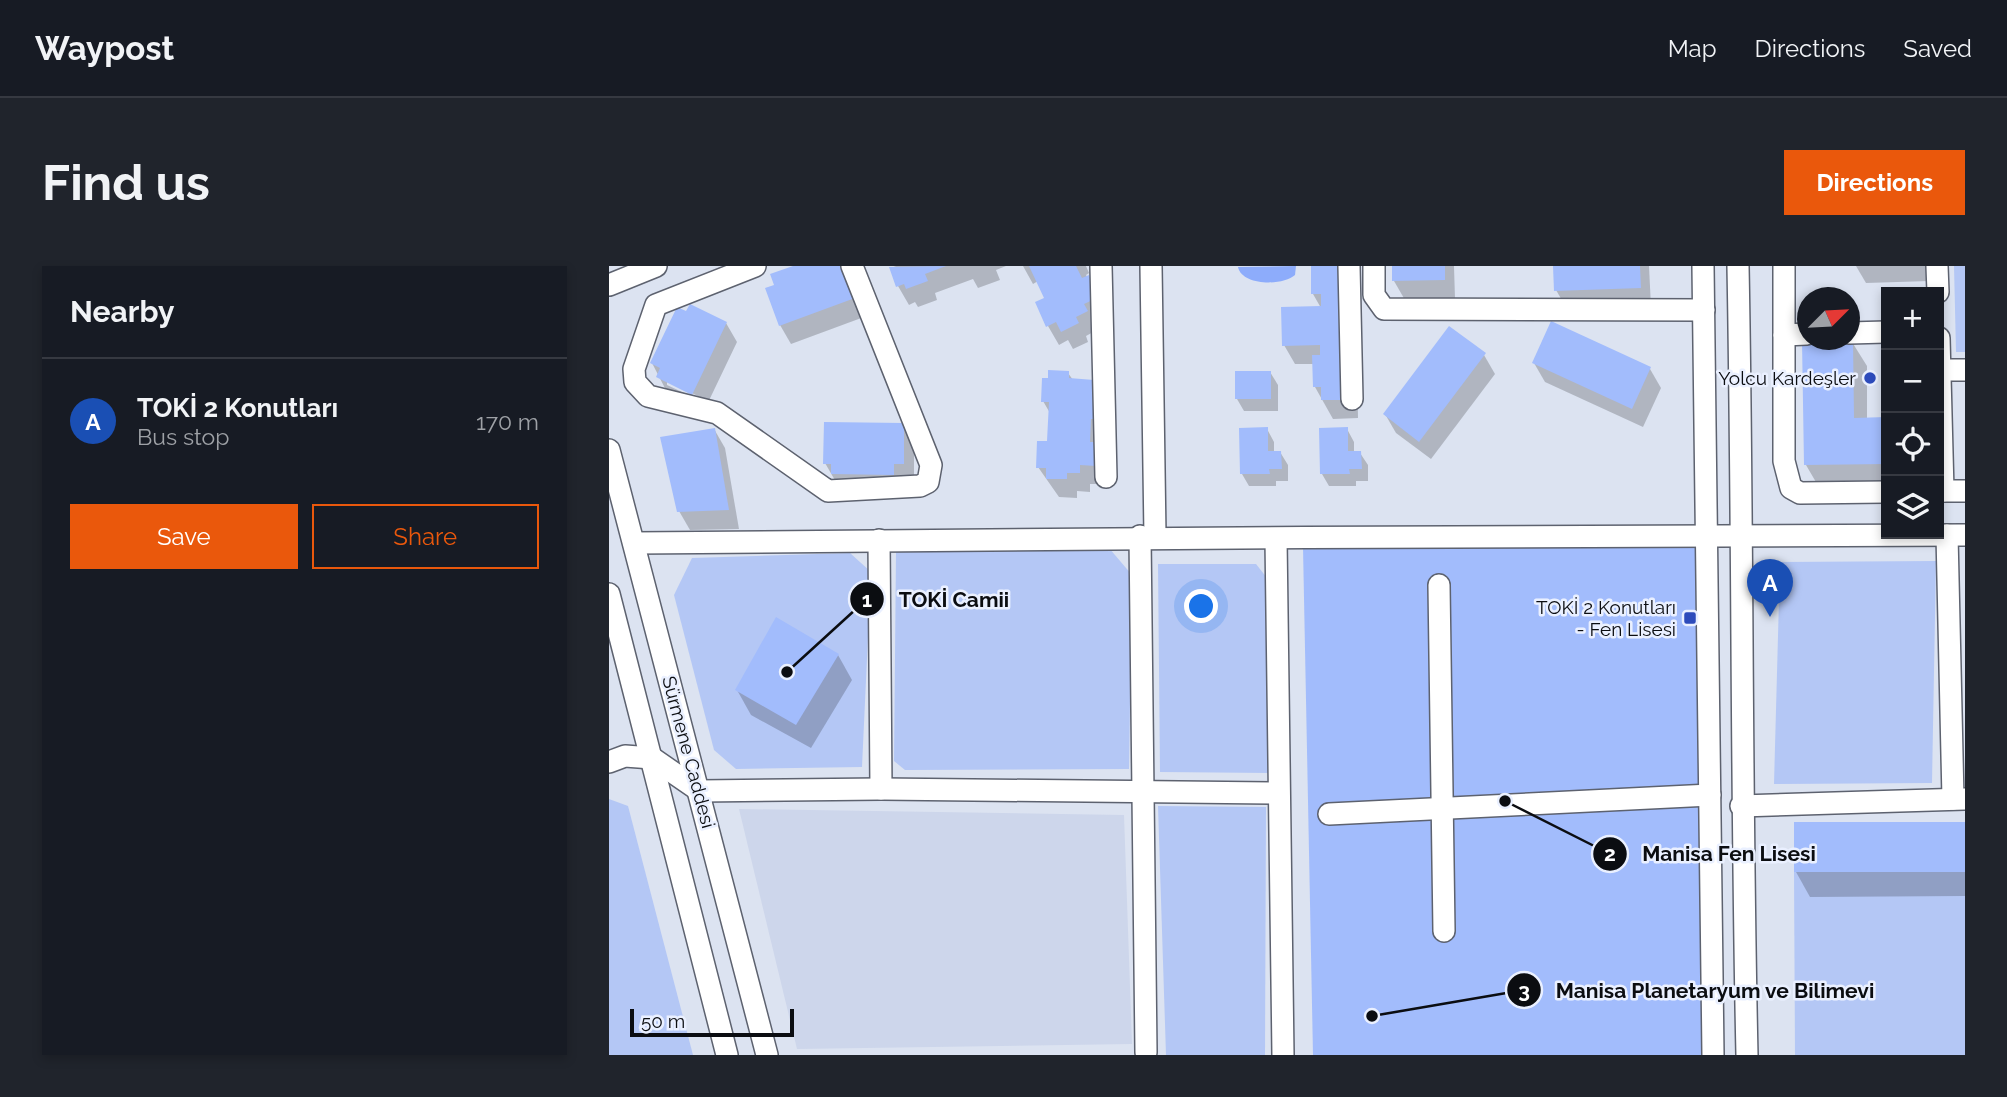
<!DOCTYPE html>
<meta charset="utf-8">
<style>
body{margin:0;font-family:Raleway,sans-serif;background:#20242c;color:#f1f3f6}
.controls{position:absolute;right:21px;top:21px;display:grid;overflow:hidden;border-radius:0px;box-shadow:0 4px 10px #0003}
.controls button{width:63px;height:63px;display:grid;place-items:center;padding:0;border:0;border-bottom:2px solid #363941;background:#171b24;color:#f1f3f6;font:35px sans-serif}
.compass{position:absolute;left:1188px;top:21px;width:63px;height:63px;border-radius:50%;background:#171b24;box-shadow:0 4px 10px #0003;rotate:66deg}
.scale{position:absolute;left:21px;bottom:18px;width:164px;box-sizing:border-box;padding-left:7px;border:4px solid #0b0d11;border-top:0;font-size:19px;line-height:24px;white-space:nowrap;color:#0b0d11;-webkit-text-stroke:5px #eaf0ff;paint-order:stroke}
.you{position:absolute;left:593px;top:341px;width:24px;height:24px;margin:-18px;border:5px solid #fff;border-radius:50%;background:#1a73e8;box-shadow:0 0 0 10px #1a73e833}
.badge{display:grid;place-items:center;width:46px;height:46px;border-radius:50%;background:#ea580c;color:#fff;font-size:23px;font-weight:700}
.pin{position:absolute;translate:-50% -58px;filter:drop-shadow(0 2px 4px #0008)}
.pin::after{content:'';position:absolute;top:37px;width:24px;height:21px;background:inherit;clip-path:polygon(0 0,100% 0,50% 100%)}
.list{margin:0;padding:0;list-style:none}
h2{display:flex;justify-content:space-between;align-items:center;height:91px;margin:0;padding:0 28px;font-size:30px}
h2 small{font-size:23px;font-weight:400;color:#9ea1a6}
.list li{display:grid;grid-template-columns:46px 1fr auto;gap:21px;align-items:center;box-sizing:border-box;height:126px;padding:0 28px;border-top:2px solid #363941}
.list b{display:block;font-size:26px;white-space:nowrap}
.list p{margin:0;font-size:23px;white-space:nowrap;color:#9ea1a6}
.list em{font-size:23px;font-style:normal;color:#9ea1a6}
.actions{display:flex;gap:14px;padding:21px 28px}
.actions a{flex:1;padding:16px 0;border:2px solid #ea580c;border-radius:0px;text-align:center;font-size:24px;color:#ea580c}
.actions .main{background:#ea580c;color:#fff}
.icon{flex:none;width:38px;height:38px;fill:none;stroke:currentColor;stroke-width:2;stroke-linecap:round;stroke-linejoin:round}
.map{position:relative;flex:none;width:1356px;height:789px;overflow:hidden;border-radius:0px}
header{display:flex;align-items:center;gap:42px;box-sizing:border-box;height:98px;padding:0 35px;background:#171b24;border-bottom:2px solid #363941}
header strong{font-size:33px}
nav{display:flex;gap:38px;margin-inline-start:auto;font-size:24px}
.intro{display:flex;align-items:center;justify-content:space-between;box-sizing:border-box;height:168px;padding:0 42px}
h1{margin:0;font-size:49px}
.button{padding:18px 32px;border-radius:0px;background:#ea580c;color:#fff;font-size:24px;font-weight:700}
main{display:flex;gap:42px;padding:0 42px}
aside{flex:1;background:#171b24;border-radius:0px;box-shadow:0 4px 10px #0003}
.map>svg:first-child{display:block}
.built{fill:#cdd6eb}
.green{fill:#b4c7f5}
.water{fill:#8dacfb}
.shadow{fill:#0003;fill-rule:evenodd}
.building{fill:#a2bcfc}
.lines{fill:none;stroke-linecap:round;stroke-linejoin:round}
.minor-casing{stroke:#5d626f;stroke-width:24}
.minor{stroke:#fff;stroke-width:21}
.poi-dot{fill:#2d4bbb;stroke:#eaf0ff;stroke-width:2.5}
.labels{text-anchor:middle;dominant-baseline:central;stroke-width:5;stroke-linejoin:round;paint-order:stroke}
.poi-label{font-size:19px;fill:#0b0d11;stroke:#eaf0ff;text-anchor:end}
.street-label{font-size:19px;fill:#0b0d11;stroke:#eaf0ff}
.leader{fill:none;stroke:#0b0d11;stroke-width:2.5}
.callout-dot{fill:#0b0d11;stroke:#eaf0ff;stroke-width:2.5}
.mark-label{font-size:21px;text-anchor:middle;font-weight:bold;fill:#fff}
.callout-label{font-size:21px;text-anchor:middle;font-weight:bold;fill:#0b0d11;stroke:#eaf0ff;stroke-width:5;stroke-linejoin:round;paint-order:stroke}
</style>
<header>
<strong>Waypost</strong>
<nav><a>Map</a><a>Directions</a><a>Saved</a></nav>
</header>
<div class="intro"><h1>Find us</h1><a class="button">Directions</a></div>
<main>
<aside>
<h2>Nearby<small></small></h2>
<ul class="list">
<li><span class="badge" style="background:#1a4fb4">A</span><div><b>TOKİ 2 Konutları</b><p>Bus stop</p></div><em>170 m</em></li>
</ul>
<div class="actions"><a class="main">Save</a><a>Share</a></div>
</aside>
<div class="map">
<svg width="1356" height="789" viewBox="0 0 1356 789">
<rect width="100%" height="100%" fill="#dce3f1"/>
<polygon class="built" points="130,543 515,549 523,778 188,783"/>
<g class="green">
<polygon points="1345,0 1356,0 1356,86 1347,86"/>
<polygon points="500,282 523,309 520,503 296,504 285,495 287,286"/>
<polygon points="241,287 262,306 253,501 127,503 105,484 65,329 83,292"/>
<polygon points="1327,295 1323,517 1165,518 1171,296"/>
<polygon points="549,298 647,298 658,312 661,507 551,506"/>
<polygon points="0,533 19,540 84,789 0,789"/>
<polygon points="549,540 657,541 656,789 557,789"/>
<polygon points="1185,606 1356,606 1356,789 1186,789"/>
</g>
<path class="water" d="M687,0L686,9C674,20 633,20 629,1Z"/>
<g class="shadow">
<polygon points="189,0 233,0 255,51 182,78 171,59 167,20"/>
<polygon points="287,0 397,0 387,4 391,14 369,22 364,13 326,27 328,34 309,41 306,36 300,39 289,20 282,2"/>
<polygon points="414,0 477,0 480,7 477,9 490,30 488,64 477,70 479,76 464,83 459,74 450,79 439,60 437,33 429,15 424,18"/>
<polygon points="703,0 748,96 749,152 724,153 706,121 705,98 686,98 675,79 712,42 704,28"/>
<polygon points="785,0 845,0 846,33 796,34 785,15"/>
<polygon points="946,0 1040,0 1042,41 958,43 947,24"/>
<polygon points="1247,0 1321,0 1321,15 1257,17"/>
<path d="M117,57L128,76L94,147L60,130L43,97ZM58,115L91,131L90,134L58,119Z"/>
<polygon points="1243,76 1258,100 1258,153 1277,153 1277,223 1211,223 1197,199"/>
<polygon points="875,89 886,108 822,193 787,167 776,148"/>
<polygon points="925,97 1041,103 1052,122 1034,161 936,116"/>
<polygon points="661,106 669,119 669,145 635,145 628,133"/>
<polygon points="459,107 464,114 484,115 497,218 481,218 481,226 468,225 468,232 450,231 429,201 440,177 441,147 434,135"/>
<polygon points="294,159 305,178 305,216 227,216 216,197"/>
<polygon points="105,163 116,182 130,263 81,264 70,245"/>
<polygon points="658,163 665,176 665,187 671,186 679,199 679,215 667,215 667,220 640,220 633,208"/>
<polygon points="738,163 745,176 745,187 751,187 759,199 759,215 747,215 747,220 720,220 713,208"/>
<polygon points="229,389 243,414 202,482 142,449 128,424"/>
<polygon points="1356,557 1356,630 1201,631 1187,606"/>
</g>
<g class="building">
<polygon points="184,0 234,0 246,32 170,60 156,22 165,19 161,8"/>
<polygon points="337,0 316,8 319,15 297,23 295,18 287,21 280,1"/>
<polygon points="420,0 467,0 473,12 480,9 490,31 475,38 479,45 467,51 470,57 452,66 447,56 437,61 426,36 435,32"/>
<polygon points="702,0 736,0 739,134 712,134 712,121 704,121 703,89 711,89 711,79 673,80 672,41 712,40 712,28 702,28"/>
<polygon points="783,0 836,0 836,14 783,15"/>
<polygon points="944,0 1031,0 1032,22 945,25"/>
<polygon points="81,38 118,56 83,129 47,111 51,102 41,97 68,41 77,45"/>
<polygon points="942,55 1042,101 1023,143 923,97"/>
<polygon points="840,60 877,87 810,176 774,148"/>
<polygon points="1244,74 1245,152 1277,151 1277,198 1195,199 1193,75"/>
<polygon points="439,104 460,105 460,112 485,114 484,126 491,126 490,153 482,153 481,176 488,176 487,200 471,199 471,207 458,207 458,213 437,213 437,202 427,202 428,175 438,175 440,136 432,136 433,112 439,112"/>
<rect x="626" y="105" width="36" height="28"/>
<polygon points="215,156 295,157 295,198 285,198 285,209 222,208 222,198 214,198"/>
<polygon points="659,161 659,185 672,185 673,203 660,203 661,208 631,208 630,162"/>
<polygon points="739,161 739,185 752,185 753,203 740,203 741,208 711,208 710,162"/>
<polygon points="106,162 120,244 68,246 51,171"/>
<polygon points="1091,276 1093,789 704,789 694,281"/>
<polygon points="167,351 230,388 187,459 126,424"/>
<rect x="1185" y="556" width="171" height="50"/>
</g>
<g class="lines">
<g class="minor-casing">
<g id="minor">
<polyline points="146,0 47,39 25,103 26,116 39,130 108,147 219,225 311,220 319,216 322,199 243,0"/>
<polyline points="492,0 497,211"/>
<polyline points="542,0 546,270"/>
<polyline points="740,0 743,133"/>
<polyline points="765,0 765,29 775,43 1095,44"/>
<polyline points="1094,0 1104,789"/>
<path d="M1129,0C1134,263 1132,526 1138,789"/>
<polyline points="1175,0 1175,195 1182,222 1191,227 1277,226"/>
<polyline points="1328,0 1329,26"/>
<polyline points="0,19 47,0"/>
<polyline points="1240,67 1277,66"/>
<polyline points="1175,69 1198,68"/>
<polyline points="1330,72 1334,225"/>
<polyline points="1330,104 1356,104"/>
<polyline points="0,184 158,789"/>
<polyline points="1330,225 1356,225"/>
<polyline points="1338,269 1344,533"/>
<polyline points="531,270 537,786"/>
<polyline points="667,273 674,789"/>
<polyline points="270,274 272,523"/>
<path d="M25,277C469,271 912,271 1356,269"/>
<polyline points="830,319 835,665"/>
<polyline points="0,328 118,789"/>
<polyline points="0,496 16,490 43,492 91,525 272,523 669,527"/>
<polyline points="1132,540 1356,533"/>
<polyline points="720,548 1101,529"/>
</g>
</g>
<use href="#minor" class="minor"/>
</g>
<g class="poi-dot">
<circle cx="1261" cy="112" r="7"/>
<rect x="1074" y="345" width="14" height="14" rx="3.5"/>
</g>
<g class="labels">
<g class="poi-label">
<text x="1247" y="112">Yolcu Kardeşler</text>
<text x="1067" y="341">TOKİ 2 Konutları<tspan x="1067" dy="22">- Fen Lisesi</tspan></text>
</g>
<g class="street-label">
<text transform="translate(80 486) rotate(75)">Sürmene Caddesi</text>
</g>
</g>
<path class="leader" d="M178 406L258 333M896 535L1001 588M763 750L915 724"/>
<g class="callout-dot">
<circle cx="178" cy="406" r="7"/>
<circle cx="896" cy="535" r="7"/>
<circle cx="763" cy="750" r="7"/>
<circle cx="258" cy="333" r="18"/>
<circle cx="1001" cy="588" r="18"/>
<circle cx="915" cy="724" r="18"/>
</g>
<g class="mark-label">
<text x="258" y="341">1</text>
<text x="1001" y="595">2</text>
<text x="915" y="732">3</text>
</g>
<g class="callout-label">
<text x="345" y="341">TOKİ Camii</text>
<text x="1120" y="595">Manisa Fen Lisesi</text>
<text x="1106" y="732">Manisa Planetaryum ve Bilimevi</text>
</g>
</svg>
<div class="controls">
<button>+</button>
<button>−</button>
<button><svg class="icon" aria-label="locate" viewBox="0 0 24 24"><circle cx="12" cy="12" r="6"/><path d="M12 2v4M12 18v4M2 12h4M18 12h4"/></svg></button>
<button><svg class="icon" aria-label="layers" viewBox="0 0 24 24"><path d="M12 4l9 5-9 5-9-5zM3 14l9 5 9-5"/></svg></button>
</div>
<svg class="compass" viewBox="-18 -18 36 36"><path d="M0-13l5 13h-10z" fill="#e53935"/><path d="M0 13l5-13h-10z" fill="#9ea1a6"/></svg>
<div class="scale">50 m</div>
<div class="you"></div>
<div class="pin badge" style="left:1161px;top:351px;background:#1a4fb4">A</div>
</div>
</main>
